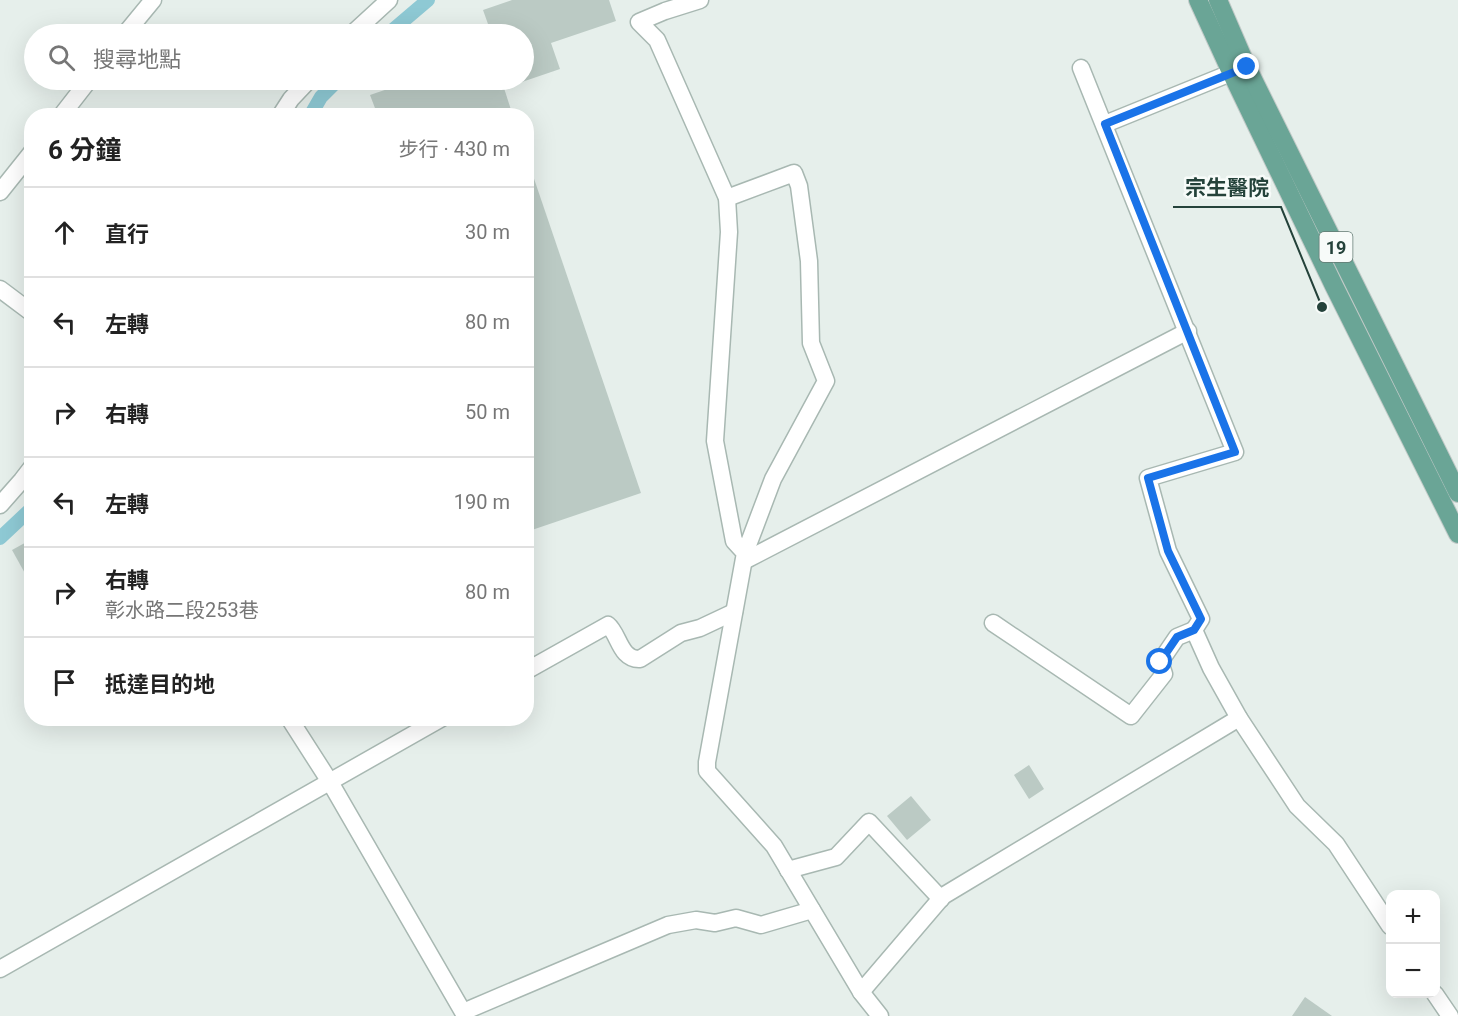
<!DOCTYPE html>
<html lang="zh-TW">
<meta charset="utf-8">
<style>
body{margin:0;font-family:Roboto,"Noto Sans TC",sans-serif;background:#f2f2f2;color:#222}
.controls{position:absolute;right:18px;bottom:18px;display:grid;overflow:hidden;border-radius:12px;box-shadow:0 6px 24px #0002}
.controls button{width:54px;height:54px;display:grid;place-items:center;padding:0;border:0;border-bottom:2px solid #e0e0e0;background:#fff;color:#222;font:30px sans-serif}
.stop{position:absolute;width:18px;height:18px;margin:-14px;border:4px solid #1a73e8;border-radius:50%;background:#fff}
.stop.end{background:#1a73e8;border-color:#fff;box-shadow:0 2px 6px #0008}
.list{margin:0;padding:0;list-style:none}
h2{display:flex;justify-content:space-between;align-items:center;height:78px;margin:0;padding:0 24px;font-size:26px}
h2 small{font-size:20px;font-weight:400;color:#767676}
.list li{display:grid;grid-template-columns:39px 1fr auto;gap:18px;align-items:center;box-sizing:border-box;height:90px;padding:0 24px;border-top:2px solid #e0e0e0}
.list b{display:block;font-size:22px;white-space:nowrap}
.list p{margin:0;font-size:20px;white-space:nowrap;color:#767676}
.list em{font-size:20px;font-style:normal;color:#767676}
.icon{flex:none;width:33px;height:33px;fill:none;stroke:currentColor;stroke-width:2;stroke-linecap:round;stroke-linejoin:round}
.map{position:relative;flex:none;width:1458px;height:1016px;overflow:hidden}
.search{position:absolute;background:#fff;box-shadow:0 6px 24px #0002;left:24px;top:24px;width:510px;height:66px;display:flex;align-items:center;gap:15px;box-sizing:border-box;padding:0 21px;border-radius:33px;color:#767676;font-size:22px}
.panel{position:absolute;background:#fff;box-shadow:0 6px 24px #0002;left:24px;top:108px;width:510px;height:618px;border-radius:24px}
.map>svg:first-child{display:block}
.lines{fill:none;stroke-linecap:round;stroke-linejoin:round}
.canal{stroke:#8ec9d4;stroke-width:14}
.building{fill:#bbcac4}
.minor-casing{stroke:#a8b8b2;stroke-width:19}
.major-casing{stroke:#c2cac8;stroke-width:20}
.minor{stroke:#fff;stroke-width:16}
.major{stroke:#6aa596;stroke-width:18}
.route{stroke:#1a73e8;stroke-width:8}
.labels{text-anchor:middle;dominant-baseline:central;stroke-width:5;stroke-linejoin:round;paint-order:stroke}
.shield{fill:#f7fbf9;stroke:#637a73;stroke-width:1.5}
.shield-label{font-size:18px;font-weight:bold;fill:#24423a}
.leader{fill:none;stroke:#24423a;stroke-width:2}
.callout-dot{fill:#24423a;stroke:#f7fbf9;stroke-width:2}
.callout-label{font-size:21px;text-anchor:middle;font-weight:bold;fill:#24423a;stroke:#f7fbf9;stroke-width:5;stroke-linejoin:round;paint-order:stroke}
</style>
<div class="map">
<svg width="1458" height="1016" viewBox="0 0 1458 1016">
<rect width="100%" height="100%" fill="#e6efeb"/>
<g class="lines">
<g class="canal">
<polyline points="388,34 428,0"/>
<polyline points="310,116 321,97 338,80"/>
<polyline points="0,538 32,508"/>
</g>
</g>
<g class="building">
<polygon points="512,0 609,0 616,21 551,43 560,69 504,88 513,116 378,116 370,95 414,80 524,80 524,34 463,34 462,33 488,24 483,10"/>
<polygon points="526,161 528,161 641,493 526,532"/>
<polygon points="32,539 32,586 12,550"/>
<polygon points="1029,765 1044,789 1029,799 1014,775"/>
<polygon points="911,796 931,820 907,840 887,816"/>
<polygon points="1305,997 1332,1016 1292,1016"/>
</g>
<g class="lines">
<g class="minor-casing">
<g id="minor">
<polyline points="700,0 665,11 639,22 657,40 727,198 729,232 715,441 734,541 745,553 707,762 707,771 774,846 861,992 880,1016"/>
<polyline points="125,34 153,0"/>
<polyline points="352,34 389,0"/>
<polyline points="1081,68 1235,452 1148,478 1168,551 1201,619 1194,630 1211,668 1239,718 1297,806 1336,844 1390,926"/>
<polyline points="61,116 89,80"/>
<polyline points="280,116 291,99 309,80"/>
<polyline points="1105,124 1243,68"/>
<polyline points="0,192 32,152"/>
<polyline points="727,198 794,173 799,186 809,261 811,343 826,381 773,479 745,553"/>
<polyline points="0,289 32,313"/>
<polyline points="0,505 22,480 32,467"/>
<polyline points="744,561 1188,331"/>
<polyline points="993,623 1131,716 1164,674 1160,662 1177,637 1194,630"/>
<path d="M526,671L608,625C619,634 620,660 640,659L681,633L700,628L734,612"/>
<polyline points="289,718 330,782 463,1012 668,925 696,920 715,923 736,918 761,925 812,910"/>
<polyline points="788,870 836,857 869,822 941,899"/>
<polyline points="0,969 442,718"/>
<polyline points="861,992 943,896 1239,718"/>
<polyline points="1435,994 1450,1016"/>
</g>
</g>
<g class="major-casing">
<g id="major">
<polyline points="1198,0 1231,72 1334,286 1458,534"/>
<polyline points="1218,0 1247,67 1458,493"/>
</g>
</g>
<use href="#minor" class="minor"/>
<use href="#major" class="major"/>
</g>
<g class="lines">
<polyline class="route" points="1160,662 1177,637 1194,630 1201,619 1168,551 1148,478 1235,452 1105,124 1247,67"/>
</g>
<g class="labels">
<rect class="shield" x="1319.5" y="232" width="33" height="30" rx="4.5"/>
<g class="shield-label">
<text x="1336" y="247">19</text>
</g>
</g>
<path class="leader" d="M1322 307L1281 207H1173"/>
<circle class="callout-dot" cx="1322" cy="307" r="6"/>
<g class="callout-label">
<text x="1227" y="195">宗生醫院</text>
</g>
</svg>
<div class="controls">
<button>+</button>
<button>−</button>
</div>
<div class="stop" style="left:1160px;top:662px"></div>
<div class="stop end" style="left:1247px;top:67px"></div>
<div class="search"><svg class="icon" aria-label="search" viewBox="0 0 24 24"><circle cx="10" cy="10" r="6"/><path d="M15 15l6 6"/></svg>搜尋地點</div>
<section class="panel">
<h2>6 分鐘<small>步行 · 430 m</small></h2>
<ul class="list">
<li><svg class="icon" aria-label="ahead" viewBox="0 0 24 24"><path d="M12 20V5M6 11l6-6 6 6"/></svg><div><b>直行</b></div><em>30 m</em></li>
<li><svg class="icon" aria-label="left" viewBox="0 0 24 24"><path d="M17 20v-9H6M10 6l-5 5 5 5"/></svg><div><b>左轉</b></div><em>80 m</em></li>
<li><svg class="icon" aria-label="right" viewBox="0 0 24 24"><path d="M7 20v-9h11M14 6l5 5-5 5"/></svg><div><b>右轉</b></div><em>50 m</em></li>
<li><svg class="icon" aria-label="left" viewBox="0 0 24 24"><path d="M17 20v-9H6M10 6l-5 5 5 5"/></svg><div><b>左轉</b></div><em>190 m</em></li>
<li><svg class="icon" aria-label="right" viewBox="0 0 24 24"><path d="M7 20v-9h11M14 6l5 5-5 5"/></svg><div><b>右轉</b><p>彰水路二段253巷</p></div><em>80 m</em></li>
<li><svg class="icon" aria-label="arrive" viewBox="0 0 24 24"><path d="M6 21V4h12l-3 4 3 4H6"/></svg><div><b>抵達目的地</b></div></li>
</ul>
</section>
</div>
